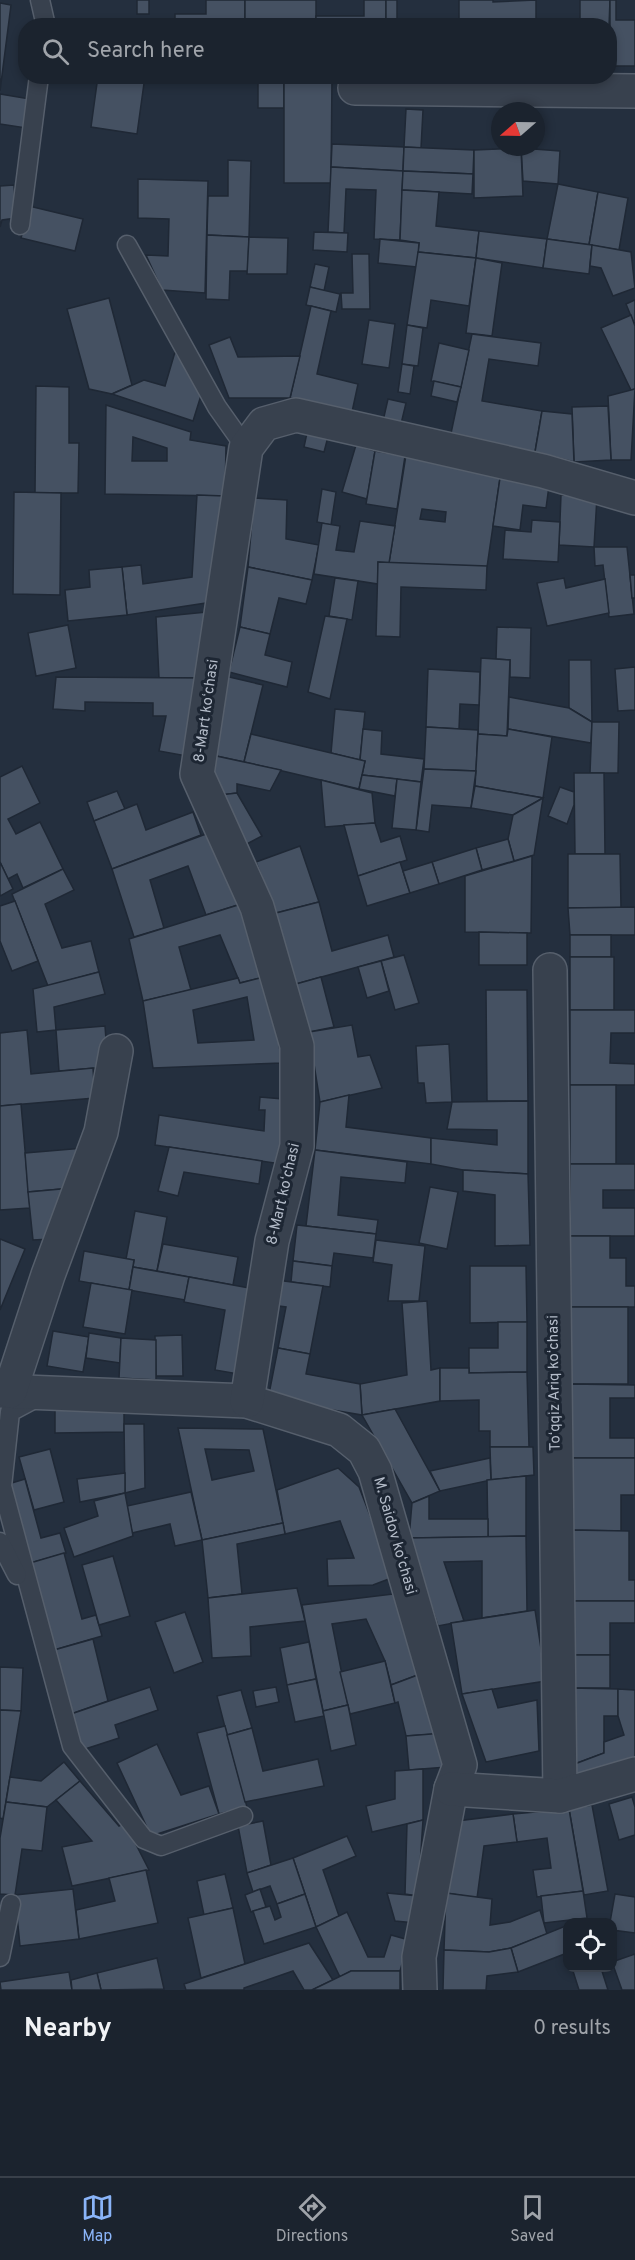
<!DOCTYPE html>
<meta charset="utf-8">
<style>
body{margin:0;font-family:Overpass,sans-serif;background:#282f3a;color:#f1f3f6}
.controls{position:absolute;right:18px;bottom:18px;display:grid;overflow:hidden;border-radius:12px;box-shadow:0 3px 9px #0003}
.controls button{width:54px;height:54px;display:grid;place-items:center;padding:0;border:0;border-bottom:2px solid #39404a;background:#1b232e;color:#f1f3f6;font:30px sans-serif}
.compass{position:absolute;left:491px;top:102px;width:54px;height:54px;border-radius:50%;background:#1b232e;box-shadow:0 3px 9px #0003;rotate:250deg}
.list{margin:0;padding:0;list-style:none}
h2{display:flex;justify-content:space-between;align-items:center;height:78px;margin:0;padding:0 24px;font-size:26px}
h2 small{font-size:20px;font-weight:400;color:#a0a4aa}
.icon{flex:none;width:33px;height:33px;fill:none;stroke:currentColor;stroke-width:2;stroke-linecap:round;stroke-linejoin:round}
.map{position:relative;flex:none;width:635px;height:1990px;overflow:hidden}
.search{position:absolute;background:#1b232e;box-shadow:0 3px 9px #0003;left:18px;right:18px;top:18px;height:66px;display:flex;align-items:center;gap:15px;box-sizing:border-box;padding:0 21px;border-radius:24px;color:#a0a4aa;font-size:22px}
.sheet{height:186px;background:#1b232e}
nav{display:flex;justify-content:space-around;align-items:center;box-sizing:border-box;height:84px;border-top:2px solid #39404a;background:#1b232e;font-size:16px;color:#a0a4aa}
nav a{display:grid;justify-items:center;gap:3px}
nav .on{color:#8ab4f8}
.map>svg:first-child{display:block}
.building{fill:#455162;stroke:#1f2835;stroke-width:1.5;fill-rule:evenodd}
.lines{fill:none;stroke-linecap:round;stroke-linejoin:round}
.service-casing{stroke:#565f6c;stroke-width:21}
.minor-casing{stroke:#565f6c;stroke-width:36}
.service{stroke:#38414e;stroke-width:18}
.minor{stroke:#38414e;stroke-width:33}
.labels{text-anchor:middle;dominant-baseline:central;stroke-width:6;stroke-linejoin:round;paint-order:stroke}
.street-label{font-size:15px;fill:#b4bcc9;stroke:#1d2633}
</style>
<div class="map">
<svg width="635" height="1990" viewBox="0 0 635 1990">
<rect width="100%" height="100%" fill="#242f3e"/>
<g class="building">
<rect x="137" y="0" width="12" height="14"/>
<polygon points="206,0 245,0 245,26 175,26 175,14 206,14"/>
<rect x="245" y="0" width="71" height="26"/>
<polygon points="364,0 386,0 386,26 316,26 316,16 364,16"/>
<polygon points="386,0 397,0 397,20 439,20 439,26 386,26"/>
<polygon points="459,0 493,0 493,2 536,0 536,26 459,26"/>
<polygon points="580,0 610,0 609,26 536,26 536,23 580,23"/>
<polygon points="610,0 616,0 616,20 635,20 635,66 610,66"/>
<polygon points="0,3 11,5 0,91"/>
<polygon points="98,76 145,76 137,134 91,127"/>
<rect x="258" y="76" width="26" height="32"/>
<polygon points="284,76 332,76 331,183 284,183"/>
<polygon points="0,94 30,99 26,128 0,124"/>
<polygon points="406,109 423,110 421,148 404,147"/>
<polygon points="332,144 404,147 403,171 331,167"/>
<polygon points="404,147 474,150 473,174 403,171"/>
<polygon points="521,148 560,151 558,184 523,181"/>
<polygon points="521,148 523,196 474,198 474,150"/>
<polygon points="228,160 251,161 249,237 207,235 208,196 228,196"/>
<polygon points="331,167 403,171 400,240 374,239 376,190 346,189 344,233 328,232"/>
<polygon points="403,171 473,174 472,194 402,190"/>
<polygon points="138,179 208,181 205,293 162,290 146,255 168,256 169,219 138,218"/>
<polygon points="558,184 598,192 589,245 547,239"/>
<polygon points="14,185 16,218 2,220 0,227 0,186"/>
<polygon points="402,190 439,192 436,226 479,231 476,258 418,252 419,243 400,240"/>
<polygon points="598,192 628,198 619,250 589,245"/>
<polygon points="29,206 83,219 75,251 21,238"/>
<polygon points="479,231 547,239 543,268 476,258"/>
<polygon points="314,232 348,233 347,252 313,250"/>
<polygon points="207,235 249,237 248,271 230,271 229,300 206,299"/>
<polygon points="249,237 288,238 287,274 247,274"/>
<polygon points="380,239 419,243 417,267 378,263"/>
<polygon points="547,239 592,245 589,274 543,268"/>
<polygon points="592,245 631,252 635,288 613,296 601,268 590,266"/>
<polygon points="418,252 476,258 469,306 431,300 427,328 407,325"/>
<polygon points="352,254 369,254 370,309 342,309 341,293 353,293"/>
<polygon points="476,258 502,263 492,336 466,333"/>
<polygon points="315,264 329,267 324,291 310,287"/>
<polygon points="310,287 340,294 336,312 306,305"/>
<polygon points="109,298 132,385 112,394 89,389 67,309"/>
<polygon points="635,300 635,326 626,304"/>
<polygon points="311,306 331,311 317,374 358,384 352,412 290,398"/>
<polygon points="631,315 635,326 635,389 631,390 601,328"/>
<polygon points="369,320 395,324 389,368 362,364"/>
<polygon points="407,325 423,328 418,366 402,364"/>
<polygon points="472,334 541,343 538,366 489,359 482,401 542,411 535,452 450,438"/>
<polygon points="230,337 238,357 300,356 290,398 229,398 209,345"/>
<polygon points="439,343 469,350 461,387 431,381"/>
<polygon points="175,352 203,389 193,421 112,394 144,380 165,386"/>
<polygon points="402,364 414,366 410,394 398,392"/>
<polygon points="434,381 461,387 457,402 431,396"/>
<polygon points="36,386 69,387 69,443 79,443 78,493 35,493"/>
<polygon points="635,389 631,460 611,460 608,396"/>
<polygon points="388,399 406,403 401,424 383,421"/>
<path d="M106,405L191,432L190,440L226,446L225,496L105,494ZM133,437L167,448V461H132Z"/>
<polygon points="608,406 611,460 574,462 572,407"/>
<polygon points="542,411 572,414 574,462 535,452"/>
<polygon points="308,428 329,433 324,452 304,447"/>
<polygon points="356,445 375,451 367,499 342,492"/>
<polygon points="375,451 405,456 397,509 366,504"/>
<path d="M406,455L500,478L487,567L389,563ZM422,509L446,512L445,522L420,519Z"/>
<polygon points="500,478 549,486 546,508 523,505 520,530 493,526"/>
<polygon points="322,489 336,492 331,525 317,522"/>
<polygon points="14,492 61,493 60,595 13,594"/>
<polygon points="197,495 225,496 219,601 127,615 122,567 141,565 143,584 192,577"/>
<polygon points="561,495 597,497 594,547 559,545"/>
<polygon points="254,498 287,500 286,539 319,545 312,580 248,567"/>
<polygon points="532,520 560,522 558,562 503,559 505,530 531,532"/>
<polygon points="360,521 395,526 389,563 378,562 378,584 314,574 322,523 340,526 336,550 354,552"/>
<polygon points="594,547 627,547 634,614 609,617 603,565 595,566"/>
<polygon points="378,562 487,566 486,590 401,587 400,637 376,636"/>
<polygon points="122,567 127,615 68,621 65,590 90,587 89,570"/>
<polygon points="248,567 312,580 306,604 279,598 270,634 240,627"/>
<polygon points="630,575 635,575 635,598 632,598"/>
<polygon points="335,578 358,581 352,620 329,616"/>
<polygon points="564,578 566,588 605,579 609,613 547,626 537,583"/>
<polygon points="217,611 205,678 159,678 156,617"/>
<polygon points="325,616 347,619 330,699 308,692"/>
<polygon points="68,625 76,668 36,676 28,633"/>
<polygon points="240,627 270,634 265,655 292,662 287,687 229,672"/>
<polygon points="497,627 531,628 530,678 510,677 510,660 496,659"/>
<polygon points="481,658 510,660 507,736 478,734"/>
<polygon points="569,660 591,660 592,722 569,708"/>
<polygon points="635,667 635,710 618,711 615,669"/>
<polygon points="428,669 480,672 479,705 460,704 459,729 426,727"/>
<polygon points="225,676 263,685 244,762 207,754"/>
<polygon points="56,677 205,678 192,757 159,751 166,716 153,716 153,703 85,702 85,711 53,709"/>
<polygon points="509,697 569,708 592,722 591,743 508,729"/>
<polygon points="335,709 365,712 360,760 331,753"/>
<polygon points="592,722 619,722 618,773 590,773"/>
<polygon points="426,727 478,730 476,771 424,769"/>
<polygon points="363,729 382,731 381,754 424,759 421,782 362,775 365,761 360,760"/>
<polygon points="508,729 552,737 543,798 475,786 478,734 507,736"/>
<polygon points="251,734 365,761 359,789 244,762"/>
<polygon points="207,754 281,770 270,791 237,784 237,793 211,796"/>
<polygon points="22,766 40,803 8,819 16,834 40,822 63,869 23,888 17,874 8,879 0,862 0,777"/>
<polygon points="424,769 476,771 471,808 432,805 429,832 416,830"/>
<polygon points="574,773 604,773 605,854 575,854"/>
<polygon points="362,775 397,779 395,796 359,789"/>
<polygon points="397,779 421,782 416,830 392,828"/>
<polygon points="321,780 372,793 375,823 325,827"/>
<polygon points="475,786 543,798 513,815 471,808"/>
<polygon points="560,787 574,792 574,805 567,824 548,816"/>
<polygon points="117,791 125,809 94,821 87,802"/>
<polygon points="237,793 262,836 241,847 211,796"/>
<polygon points="543,798 534,855 514,861 508,839 513,815"/>
<polygon points="137,804 146,830 193,812 201,835 112,869 94,821"/>
<polygon points="375,823 381,842 400,836 407,860 358,876 344,825"/>
<polygon points="206,834 238,905 206,915 188,866 150,880 164,928 134,937 112,869"/>
<polygon points="508,839 514,861 482,870 476,848"/>
<polygon points="300,846 319,902 276,913 256,862"/>
<polygon points="476,848 482,870 439,884 432,862"/>
<polygon points="568,854 620,854 621,908 568,908"/>
<polygon points="532,856 531,933 465,932 465,876"/>
<polygon points="0,862 13,889 0,896"/>
<polygon points="400,862 410,893 367,906 358,876"/>
<polygon points="432,862 439,884 410,893 403,871"/>
<polygon points="63,869 74,890 45,904 62,948 91,941 99,972 48,986 12,894"/>
<polygon points="15,901 38,961 12,971 0,941 0,906"/>
<polygon points="319,902 332,951 388,935 394,957 296,984 276,913"/>
<polygon points="238,905 268,976 240,983 220,935 179,947 191,990 143,1001 129,939"/>
<polygon points="635,907 635,935 570,935 568,908"/>
<polygon points="479,932 527,933 527,965 479,965"/>
<rect x="570" y="935" width="41" height="22"/>
<polygon points="404,955 419,1003 395,1010 381,961"/>
<rect x="570" y="957" width="44" height="53"/>
<polygon points="381,961 389,991 367,998 358,967"/>
<polygon points="99,972 105,994 54,1007 56,1030 37,1032 33,989"/>
<path d="M268,976L282,1063L153,1068L143,1001L238,978L240,983ZM247,997L254,1040L198,1043L193,1010Z"/>
<polygon points="321,977 334,1027 309,1032 296,984"/>
<polygon points="486,990 527,990 528,1101 487,1101"/>
<polygon points="570,1010 635,1010 635,1033 611,1033 610,1063 635,1064 635,1085 570,1085"/>
<polygon points="352,1025 358,1057 370,1055 382,1088 320,1102 309,1032"/>
<polygon points="105,1026 108,1067 59,1071 56,1030"/>
<polygon points="27,1030 31,1074 93,1068 95,1098 0,1106 0,1033"/>
<polygon points="449,1044 452,1102 426,1103 424,1083 418,1083 416,1046"/>
<rect x="570" y="1085" width="46" height="79"/>
<polygon points="349,1095 346,1127 431,1138 431,1164 315,1150 320,1102"/>
<polygon points="260,1097 283,1099 281,1164 155,1145 159,1115 264,1131 265,1110 259,1110"/>
<polygon points="528,1101 528,1174 463,1170 431,1164 431,1138 497,1145 497,1130 447,1129 452,1102"/>
<polygon points="21,1104 30,1208 0,1210 0,1106"/>
<polygon points="169,1147 262,1161 259,1184 184,1172 178,1196 158,1191"/>
<polygon points="84,1148 72,1188 28,1192 25,1153"/>
<polygon points="315,1150 407,1162 405,1183 341,1177 338,1215 378,1220 376,1234 306,1226"/>
<polygon points="570,1164 635,1164 635,1190 603,1190 603,1208 635,1208 635,1236 570,1236"/>
<polygon points="463,1170 528,1174 530,1245 495,1246 495,1195 463,1191"/>
<polygon points="430,1187 458,1192 447,1249 419,1243"/>
<polygon points="72,1188 51,1239 33,1240 28,1192"/>
<polygon points="135,1211 167,1217 157,1271 133,1267 134,1260 126,1259"/>
<polygon points="297,1225 376,1234 373,1258 334,1253 332,1266 293,1261"/>
<polygon points="570,1236 610,1236 610,1258 626,1258 626,1286 635,1286 635,1307 570,1307"/>
<polygon points="0,1239 25,1249 0,1310"/>
<polygon points="376,1240 425,1246 419,1301 388,1301 392,1265 373,1262"/>
<polygon points="163,1244 238,1257 233,1285 157,1271"/>
<polygon points="84,1251 134,1260 129,1290 79,1281"/>
<polygon points="293,1261 332,1266 330,1287 291,1282"/>
<polygon points="470,1266 526,1266 527,1322 470,1323"/>
<polygon points="133,1267 189,1277 185,1300 129,1290"/>
<polygon points="189,1277 260,1290 244,1375 215,1370 225,1310 184,1302"/>
<polygon points="276,1280 323,1286 310,1354 278,1348 286,1307 271,1305"/>
<polygon points="91,1283 132,1290 125,1334 83,1327"/>
<polygon points="427,1301 431,1370 440,1368 440,1401 362,1415 360,1384 407,1375 402,1303"/>
<rect x="570" y="1307" width="58" height="77"/>
<polygon points="498,1322 527,1322 527,1372 469,1373 469,1348 498,1348"/>
<polygon points="53,1331 89,1337 83,1372 47,1366"/>
<polygon points="89,1333 121,1338 120,1363 86,1358"/>
<polygon points="182,1335 183,1376 156,1376 155,1336"/>
<polygon points="121,1338 156,1340 156,1380 119,1378"/>
<polygon points="278,1348 310,1354 306,1374 360,1384 362,1415 268,1399"/>
<polygon points="440,1368 469,1368 469,1373 527,1372 529,1447 490,1447 490,1431 479,1431 479,1400 440,1401"/>
<polygon points="570,1384 635,1385 635,1398 610,1398 610,1438 635,1438 635,1458 570,1458"/>
<polygon points="395,1409 440,1491 412,1503 362,1415"/>
<polygon points="55,1410 124,1410 124,1432 55,1433"/>
<polygon points="124,1424 144,1424 145,1488 125,1493"/>
<path d="M178,1428L263,1429L283,1523L202,1540ZM205,1449L249,1450L254,1471L212,1480Z"/>
<polygon points="490,1447 533,1447 534,1475 491,1480"/>
<polygon points="50,1449 64,1502 34,1510 19,1457"/>
<polygon points="490,1458 491,1480 440,1491 430,1471"/>
<polygon points="570,1458 635,1458 635,1495 621,1495 621,1531 570,1530"/>
<polygon points="338,1468 359,1487 394,1577 373,1585 328,1586 327,1559 354,1558 340,1521 285,1534 277,1490"/>
<polygon points="125,1473 125,1493 80,1502 77,1479"/>
<polygon points="526,1476 526,1536 488,1537 487,1480"/>
<polygon points="25,1479 41,1538 60,1533 66,1553 27,1564 5,1485"/>
<polygon points="191,1492 202,1540 175,1546 170,1524 132,1533 127,1506"/>
<polygon points="125,1493 133,1536 74,1557 64,1528 98,1516 94,1501"/>
<polygon points="429,1496 429,1519 488,1519 488,1537 409,1538 412,1503"/>
<polygon points="283,1523 285,1534 237,1544 242,1594 208,1598 202,1540"/>
<polygon points="570,1530 629,1531 629,1580 635,1580 635,1601 569,1601"/>
<polygon points="526,1536 527,1611 482,1618 482,1561 444,1562 464,1621 438,1626 409,1538"/>
<polygon points="64,1553 82,1619 96,1615 102,1636 54,1650 30,1563"/>
<polygon points="113,1556 130,1616 99,1625 82,1565"/>
<polygon points="297,1588 305,1621 250,1627 251,1656 212,1658 208,1598"/>
<polygon points="393,1594 423,1673 391,1685 385,1661 366,1619 332,1624 348,1705 323,1711 302,1605"/>
<polygon points="569,1601 635,1601 635,1623 610,1623 610,1655 569,1655"/>
<polygon points="535,1610 546,1681 462,1694 451,1623"/>
<polygon points="185,1612 203,1662 174,1673 155,1622"/>
<polygon points="93,1639 108,1701 71,1714 54,1650"/>
<polygon points="309,1642 316,1679 287,1685 280,1648"/>
<polygon points="569,1655 610,1655 610,1688 570,1688"/>
<polygon points="385,1661 395,1703 350,1714 340,1672"/>
<polygon points="0,1667 23,1668 21,1711 0,1710"/>
<polygon points="423,1673 436,1734 406,1736 398,1702 395,1703 391,1685"/>
<polygon points="316,1679 324,1716 295,1722 287,1685"/>
<polygon points="150,1687 158,1710 115,1725 119,1738 82,1750 71,1714"/>
<polygon points="276,1687 279,1702 256,1707 253,1691"/>
<polygon points="570,1688 618,1689 618,1716 604,1716 604,1753 572,1765"/>
<polygon points="492,1689 498,1708 537,1700 539,1751 486,1762 462,1694"/>
<polygon points="618,1689 635,1690 635,1765 578,1784 572,1765 604,1753 604,1742 624,1735 618,1716"/>
<polygon points="241,1690 252,1728 227,1735 217,1696"/>
<polygon points="348,1705 356,1745 331,1751 323,1711"/>
<polygon points="0,1710 21,1711 3,1819 0,1818"/>
<polygon points="225,1726 247,1807 219,1814 197,1733"/>
<polygon points="252,1728 263,1771 318,1759 324,1786 245,1802 227,1735"/>
<polygon points="444,1733 447,1767 409,1770 406,1736"/>
<polygon points="157,1744 181,1795 209,1786 219,1814 151,1836 117,1763"/>
<polygon points="64,1762 80,1781 47,1807 6,1802 10,1777 41,1781"/>
<polygon points="423,1769 423,1820 372,1832 366,1806 395,1799 395,1771"/>
<polygon points="80,1781 119,1826 125,1823 149,1870 72,1886 62,1847 92,1841 56,1800"/>
<polygon points="632,1797 635,1807 635,1835 619,1840 609,1804"/>
<polygon points="6,1802 47,1807 42,1851 22,1849 15,1895 0,1894 0,1838"/>
<polygon points="592,1805 608,1891 584,1895 569,1809"/>
<polygon points="569,1809 583,1891 537,1897 533,1870 551,1868 547,1838 517,1842 513,1814"/>
<polygon points="513,1814 517,1842 484,1846 477,1898 446,1893 457,1821"/>
<polygon points="423,1820 418,1896 405,1894 407,1824"/>
<polygon points="263,1821 271,1865 247,1873 238,1826"/>
<polygon points="347,1836 356,1856 323,1870 339,1916 316,1927 293,1858"/>
<polygon points="293,1858 305,1894 277,1904 270,1886 253,1892 247,1873"/>
<polygon points="146,1870 158,1923 79,1939 76,1910 115,1901 109,1878"/>
<polygon points="225,1874 233,1908 204,1915 197,1881"/>
<polygon points="73,1889 79,1939 20,1946 15,1895"/>
<polygon points="260,1889 266,1907 251,1912 245,1895"/>
<polygon points="583,1891 587,1918 544,1923 541,1896"/>
<polygon points="387,1893 418,1896 416,1923 395,1921"/>
<polygon points="446,1893 492,1899 490,1925 510,1922 540,1910 547,1934 511,1948 489,1952 444,1950"/>
<polygon points="305,1894 316,1927 264,1944 253,1911 270,1906 275,1920 281,1917 277,1904"/>
<polygon points="615,1894 635,1897 635,1933 612,1930 612,1922 610,1922"/>
<polygon points="233,1908 245,1964 201,1978 188,1918"/>
<polygon points="347,1912 368,1957 384,1957 391,1935 409,1940 400,1971 351,1971 340,1977 316,1927"/>
<polygon points="568,1925 568,1955 567,1953 518,1972 511,1948"/>
<polygon points="309,1943 333,1980 312,1990 304,1990 293,1971 244,1988 244,1990 186,1990 184,1984"/>
<polygon points="511,1948 518,1972 487,1976 486,1990 443,1990 444,1950 489,1952"/>
<polygon points="635,1954 635,1990 622,1990 612,1962"/>
<polygon points="157,1958 164,1989 101,1990 97,1973"/>
<polygon points="572,1968 601,1968 608,1990 579,1990"/>
<polygon points="351,1971 400,1971 400,1990 312,1990"/>
<polygon points="69,1972 72,1990 1,1990 0,1982"/>
<polygon points="97,1973 101,1990 72,1990 71,1980"/>
</g>
<g class="lines">
<g class="service-casing">
<g id="service">
<polyline points="40,0 46,26"/>
<polyline points="20,225 39,76"/>
<polyline points="127,245 217,407 246,448"/>
<polyline points="38,1397 10,1412 2,1486 72,1746 144,1839 161,1846 243,1816"/>
<polyline points="0,1542 17,1575"/>
<polyline points="0,1957 11,1904"/>
</g>
</g>
<g class="minor-casing">
<g id="minor">
<polyline points="355,88 635,91"/>
<polyline points="550,970 560,1796"/>
<polyline points="0,1391 247,1401 339,1430 364,1450 375,1471 460,1765 451,1789 419,1957 420,1990"/>
<polyline points="10,1391 48,1275 101,1132 116,1051"/>
<polyline points="247,1401 272,1241 297,1146 297,1046 257,907 197,774 246,448 264,424 296,415 543,471 635,498"/>
<polyline points="451,1789 560,1796 635,1774"/>
</g>
</g>
<use href="#service" class="service"/>
<use href="#minor" class="minor"/>
</g>
<g class="labels">
<g class="street-label">
<text transform="translate(207 711) rotate(-82)">8-Mart koʻchasi</text>
<text transform="translate(284 1194) rotate(-77)">8-Mart koʻchasi</text>
<text transform="translate(555 1383) rotate(-91)">Toʻqqiz Ariq koʻchasi</text>
<text transform="translate(394 1536) rotate(74)">M. Saidov koʻchasi</text>
</g>
</g>
</svg>
<div class="controls">
<button><svg class="icon" aria-label="locate" viewBox="0 0 24 24"><circle cx="12" cy="12" r="6"/><path d="M12 2v4M12 18v4M2 12h4M18 12h4"/></svg></button>
</div>
<svg class="compass" viewBox="-18 -18 36 36"><path d="M0-13l5 13h-10z" fill="#e53935"/><path d="M0 13l5-13h-10z" fill="#a0a4aa"/></svg>
<div class="search"><svg class="icon" aria-label="search" viewBox="0 0 24 24"><circle cx="10" cy="10" r="6"/><path d="M15 15l6 6"/></svg>Search here</div>
</div>
<section class="sheet">
<h2>Nearby<small>0 results</small></h2>
<ul class="list">
</ul>
</section>
<nav>
<a class="on"><svg class="icon" aria-label="map" viewBox="0 0 24 24"><path d="M3 6l6-2 6 2 6-2v14l-6 2-6-2-6 2zM9 4v14M15 6v14"/></svg>Map</a>
<a><svg class="icon" aria-label="directions" viewBox="0 0 24 24"><path d="M12 3l9 9-9 9-9-9zM9 14v-3h6M13 9l2 2-2 2"/></svg>Directions</a>
<a><svg class="icon" aria-label="saved" viewBox="0 0 24 24"><path d="M7 4h10v16l-5-4-5 4z"/></svg>Saved</a>
</nav>
